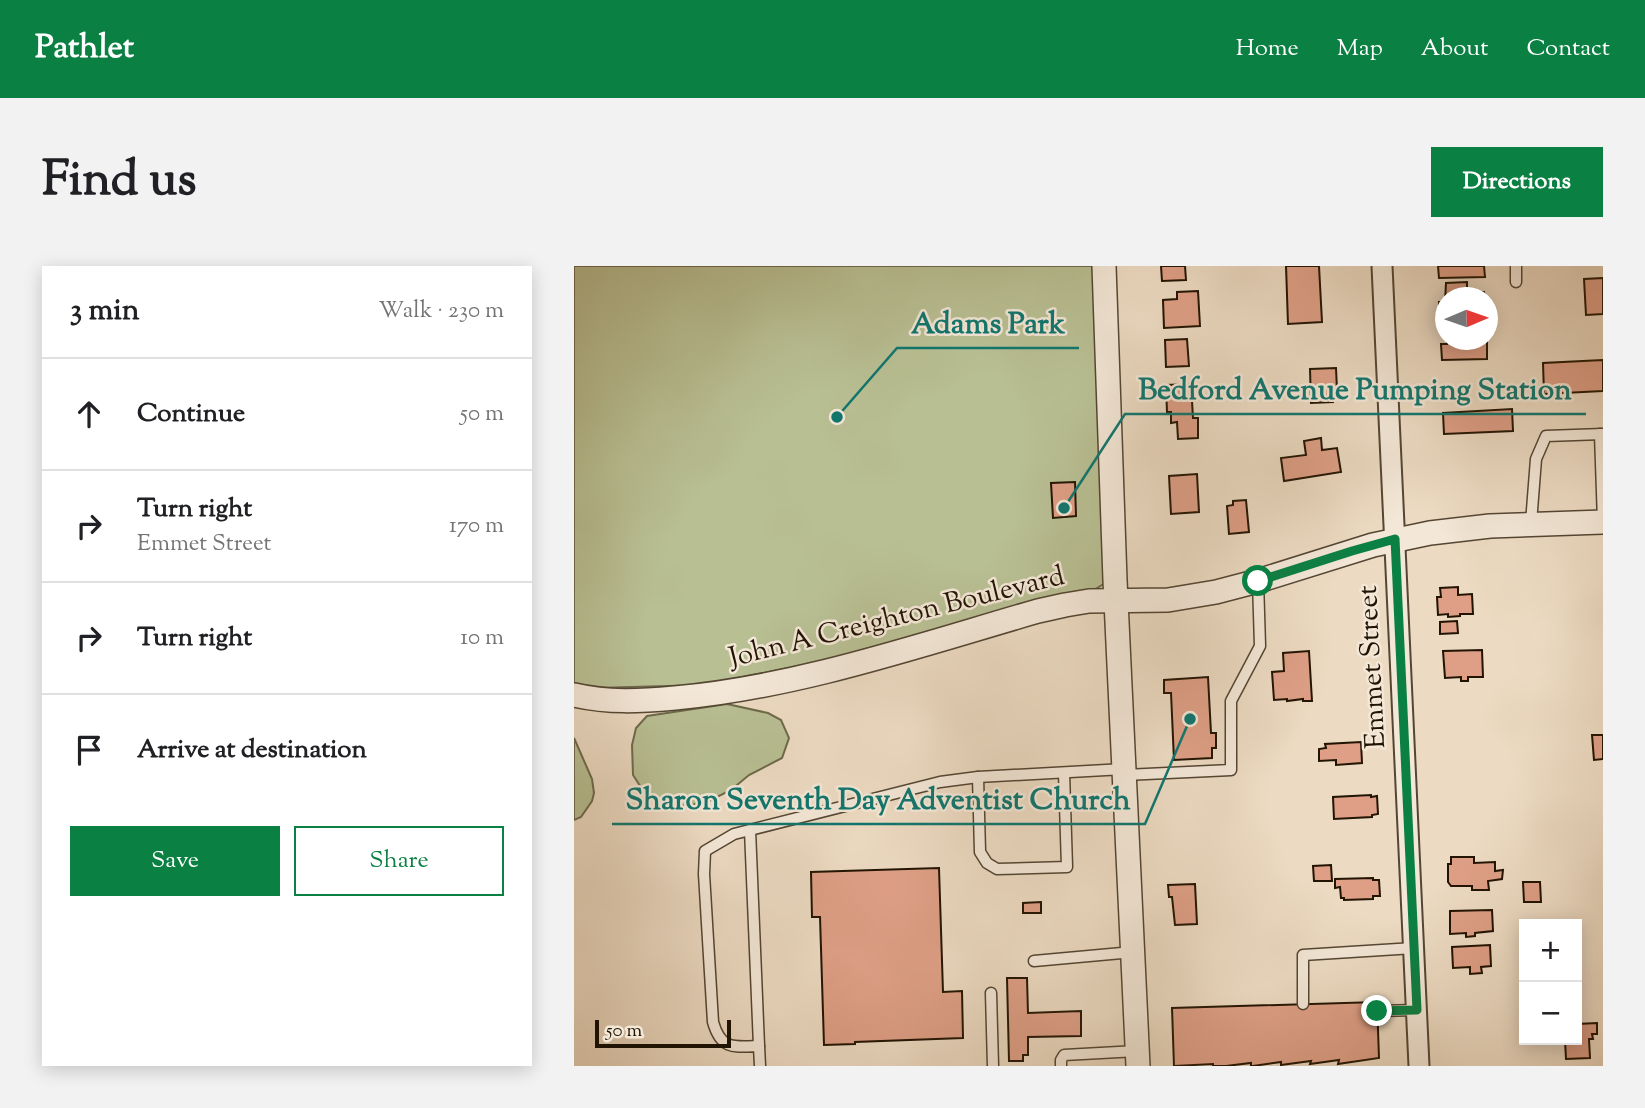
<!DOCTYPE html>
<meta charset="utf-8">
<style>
body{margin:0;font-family:"Sorts Mill Goudy",serif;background:#f2f2f2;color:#202124}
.controls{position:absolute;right:21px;bottom:21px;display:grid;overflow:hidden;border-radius:0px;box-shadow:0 4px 18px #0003}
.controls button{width:63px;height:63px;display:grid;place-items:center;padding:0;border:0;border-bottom:2px solid #e0e0e0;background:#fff;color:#202124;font:35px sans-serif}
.compass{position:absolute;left:861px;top:21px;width:63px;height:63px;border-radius:50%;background:#fff;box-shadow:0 4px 18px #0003;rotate:88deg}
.scale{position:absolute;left:21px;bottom:18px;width:136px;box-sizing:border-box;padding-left:7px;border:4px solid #221403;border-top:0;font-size:19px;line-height:24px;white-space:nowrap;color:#221403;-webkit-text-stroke:5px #f3e7d7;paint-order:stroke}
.stop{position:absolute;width:21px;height:21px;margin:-16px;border:5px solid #0b8043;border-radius:50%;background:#fff}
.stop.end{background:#0b8043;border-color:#fff;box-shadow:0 2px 7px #0008}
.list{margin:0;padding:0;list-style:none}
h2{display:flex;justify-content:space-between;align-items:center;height:91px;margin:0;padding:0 28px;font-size:30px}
h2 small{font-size:23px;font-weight:400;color:#757577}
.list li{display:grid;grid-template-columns:46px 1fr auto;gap:21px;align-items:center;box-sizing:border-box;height:112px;padding:0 28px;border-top:2px solid #e0e0e0}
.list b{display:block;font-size:26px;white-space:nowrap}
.list p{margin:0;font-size:23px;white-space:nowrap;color:#757577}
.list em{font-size:23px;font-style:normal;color:#757577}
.actions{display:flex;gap:14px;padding:21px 28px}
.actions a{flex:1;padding:16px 0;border:2px solid #0b8043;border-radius:0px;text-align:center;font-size:24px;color:#0b8043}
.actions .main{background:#0b8043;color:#fff}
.icon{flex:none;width:38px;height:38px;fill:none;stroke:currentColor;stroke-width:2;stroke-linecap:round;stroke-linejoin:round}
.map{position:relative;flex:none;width:1029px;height:800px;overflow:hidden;border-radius:0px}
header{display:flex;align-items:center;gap:42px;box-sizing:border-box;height:98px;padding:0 35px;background:#0b8043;color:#fff}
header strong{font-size:33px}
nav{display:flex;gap:38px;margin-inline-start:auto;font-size:24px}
.intro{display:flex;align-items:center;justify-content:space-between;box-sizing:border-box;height:168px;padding:0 42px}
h1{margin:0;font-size:49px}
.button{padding:18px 32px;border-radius:0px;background:#0b8043;color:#fff;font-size:24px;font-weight:700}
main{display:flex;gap:42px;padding:0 42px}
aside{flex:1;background:#fff;border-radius:0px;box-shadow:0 4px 18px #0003}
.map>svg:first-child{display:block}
.green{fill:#b8bf93;stroke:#6d6a4b;stroke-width:2}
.building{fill:#de9f86;stroke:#221403;stroke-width:2}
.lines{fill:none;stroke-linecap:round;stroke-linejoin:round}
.service-casing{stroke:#544633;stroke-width:13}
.minor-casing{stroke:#544633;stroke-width:23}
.tertiary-casing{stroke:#544633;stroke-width:26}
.service{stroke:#f3e7d7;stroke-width:10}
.minor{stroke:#f3e7d7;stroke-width:19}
.tertiary{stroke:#f3e7d7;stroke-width:23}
.route{stroke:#0b8043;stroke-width:9}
.labels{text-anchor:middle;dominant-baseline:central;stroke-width:5;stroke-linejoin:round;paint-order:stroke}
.street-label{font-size:28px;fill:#221403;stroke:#f3e7d7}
.leader{fill:none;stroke:#0f766e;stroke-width:2.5}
.callout-dot{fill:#0f766e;stroke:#f3e7d7;stroke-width:2.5}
.callout-label{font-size:30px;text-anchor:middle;font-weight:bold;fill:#0f766e;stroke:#f3e7d7;stroke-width:5;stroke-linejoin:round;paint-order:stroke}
</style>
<header>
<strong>Pathlet</strong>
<nav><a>Home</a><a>Map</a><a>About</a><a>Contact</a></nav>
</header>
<div class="intro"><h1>Find us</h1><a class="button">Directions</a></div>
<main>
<aside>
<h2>3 min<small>Walk · 230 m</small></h2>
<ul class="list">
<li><svg class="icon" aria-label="ahead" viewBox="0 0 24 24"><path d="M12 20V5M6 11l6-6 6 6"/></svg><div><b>Continue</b></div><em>50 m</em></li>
<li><svg class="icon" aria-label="right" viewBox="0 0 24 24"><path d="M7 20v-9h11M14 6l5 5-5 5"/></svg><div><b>Turn right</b><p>Emmet Street</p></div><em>170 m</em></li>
<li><svg class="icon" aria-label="right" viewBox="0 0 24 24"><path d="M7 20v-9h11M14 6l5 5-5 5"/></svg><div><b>Turn right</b></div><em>10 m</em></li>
<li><svg class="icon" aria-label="arrive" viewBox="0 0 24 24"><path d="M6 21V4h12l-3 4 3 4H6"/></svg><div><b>Arrive at destination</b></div></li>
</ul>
<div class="actions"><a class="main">Save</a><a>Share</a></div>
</aside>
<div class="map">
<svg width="1029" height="800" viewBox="0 0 1029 800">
<rect width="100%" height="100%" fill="#ecdac2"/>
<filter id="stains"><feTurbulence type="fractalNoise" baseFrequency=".00286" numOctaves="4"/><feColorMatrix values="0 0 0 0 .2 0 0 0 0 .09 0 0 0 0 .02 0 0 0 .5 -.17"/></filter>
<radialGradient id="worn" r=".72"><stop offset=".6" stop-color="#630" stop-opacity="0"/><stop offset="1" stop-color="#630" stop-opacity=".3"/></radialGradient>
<g class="green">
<polygon points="0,0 520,0 531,317 520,324 468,334 249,395 129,419 21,422 0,417"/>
<polygon points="153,438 194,447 207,454 215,472 208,492 175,509 157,524 135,535 112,540 91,537 70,526 59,509 58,479 62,462 73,450"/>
<polygon points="0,472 18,513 20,527 18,535 7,551 0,554"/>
</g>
<g class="building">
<polygon points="587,0 611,0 612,14 588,15"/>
<polygon points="712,0 745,0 748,56 714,58"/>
<polygon points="864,0 910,0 911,11 865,12"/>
<polygon points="1029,12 1029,48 1012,49 1010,13"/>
<polygon points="893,16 893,27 910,26 911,32 872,32 872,53 866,53 865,36 871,36 872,17"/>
<polygon points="624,25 626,60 590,62 589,34 603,33 603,26"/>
<polygon points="613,73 615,100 592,101 591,74"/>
<polygon points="873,74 913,74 913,93 868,94 867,78 873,78"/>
<polygon points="1029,94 1029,125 970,128 969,97"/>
<polygon points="762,102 763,124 758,124 759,136 737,137 736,103"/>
<polygon points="617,118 619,152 624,152 624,172 604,173 603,156 597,157 597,146 593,146 592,119"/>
<polygon points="938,143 939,165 870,168 869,147"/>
<polygon points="747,172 748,184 763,182 767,206 710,215 707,192 732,189 730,175"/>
<polygon points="623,208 625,246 597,248 595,210"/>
<polygon points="501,216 502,250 479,252 477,217"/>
<polygon points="672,234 675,266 655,268 653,240 659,239 659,235"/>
<polygon points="884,321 884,329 898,328 899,348 886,348 886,350 874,351 874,348 864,349 863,331 867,331 866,322"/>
<polygon points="883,355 884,367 866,368 866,356"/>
<polygon points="908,384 909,411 894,411 894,415 887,415 887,411 871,412 869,385"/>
<polygon points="735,385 738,435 729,435 729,433 713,435 713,433 700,434 698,406 710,405 709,387"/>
<polygon points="634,411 637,467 642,467 642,482 638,482 638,492 600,494 597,427 590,427 590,414"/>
<polygon points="1018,469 1029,469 1029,493 1020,494"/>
<polygon points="787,476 788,497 762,499 762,494 745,495 745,483 752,482 751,478"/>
<polygon points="797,529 797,531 803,530 804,548 798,549 798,551 760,553 759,531"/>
<polygon points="877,591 900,591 900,597 921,596 921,605 929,604 928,613 914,615 915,624 898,624 898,620 877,620 874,616 874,598 877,598"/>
<polygon points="757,599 758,615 740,615 739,600"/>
<polygon points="365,602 369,726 388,725 389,772 281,776 281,778 250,779 246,651 238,651 237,606"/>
<polygon points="799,612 799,614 805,614 806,630 799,630 799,633 770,634 770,632 767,632 766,621 761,622 761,613"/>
<polygon points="949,616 966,616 967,636 950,636"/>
<polygon points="621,618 623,658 601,659 598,631 595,631 594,619"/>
<polygon points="467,636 467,647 449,647 449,637"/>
<polygon points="918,644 919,665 901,667 901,670 892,671 892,667 876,668 876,645"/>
<polygon points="916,679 917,700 907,701 908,707 896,708 896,701 879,702 878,681"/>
<polygon points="433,712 453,712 454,747 507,745 507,770 454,771 454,789 449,789 449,795 435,795"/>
<polygon points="803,736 805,792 764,798 765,794 736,798 737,795 707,799 707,796 679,800 677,800 677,797 652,800 639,800 639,798 600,800 598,742"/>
<polygon points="1023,757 1023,768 1018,768 1019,773 1015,773 1016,792 992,793 991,774 1003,774 1003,758"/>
</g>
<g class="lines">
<g class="service-casing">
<g id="service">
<polyline points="942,0 942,16"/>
<polyline points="1026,168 1029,255"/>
<polyline points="957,257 962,193 972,170 1029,168"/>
<polyline points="551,509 657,504 657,435 686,380 684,315"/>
<polyline points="404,511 406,586 413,597 423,603 493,601 490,507"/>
<polyline points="176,564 185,780"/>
<polyline points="460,695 559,686"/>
<polyline points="417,727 419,800"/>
<polyline points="729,738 729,689 840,682"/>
<polyline points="803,745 843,744"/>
<path d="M186,800L185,780C159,781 147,784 139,756L130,608L131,585L160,568L366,516L404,511L550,503"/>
<polyline points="487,800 487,794 490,789 563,785"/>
</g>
</g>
<g class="minor-casing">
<polyline id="minor" points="808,0 845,800"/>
</g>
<g class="tertiary-casing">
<g id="tertiary">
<polyline points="530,0 541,314 564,800"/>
<path d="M0,429C34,437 67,435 101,432C224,421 346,379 464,345L491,339L515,335L594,334L642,326L684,315L799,279L856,267L916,260L1029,256"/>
</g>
</g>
<use href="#service" class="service"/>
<use href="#minor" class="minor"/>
<use href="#tertiary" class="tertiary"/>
</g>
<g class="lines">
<polyline class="route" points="684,315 778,285 821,273 843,744 803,745"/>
</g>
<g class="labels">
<g class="street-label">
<text transform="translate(323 352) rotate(-14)">John A Creighton Boulevard</text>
<text transform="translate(799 401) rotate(-93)">Emmet Street</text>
</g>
</g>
<path class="leader" d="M263 151L323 82H505M490 242L551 148H1012M616 453L571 558H38"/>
<g class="callout-dot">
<circle cx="263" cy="151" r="7"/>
<circle cx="490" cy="242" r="7"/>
<circle cx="616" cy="453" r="7"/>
</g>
<g class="callout-label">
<text x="414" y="67">Adams Park</text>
<text x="781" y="133">Bedford Avenue Pumping Station</text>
<text x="304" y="543">Sharon Seventh Day Adventist Church</text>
</g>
<rect width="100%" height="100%" filter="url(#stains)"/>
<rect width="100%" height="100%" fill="url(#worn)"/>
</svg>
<div class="controls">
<button>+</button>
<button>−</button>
</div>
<svg class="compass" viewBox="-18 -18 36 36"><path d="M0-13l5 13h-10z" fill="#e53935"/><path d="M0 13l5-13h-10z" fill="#757577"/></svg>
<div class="scale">50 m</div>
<div class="stop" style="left:684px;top:315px"></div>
<div class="stop end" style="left:803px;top:745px"></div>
</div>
</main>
